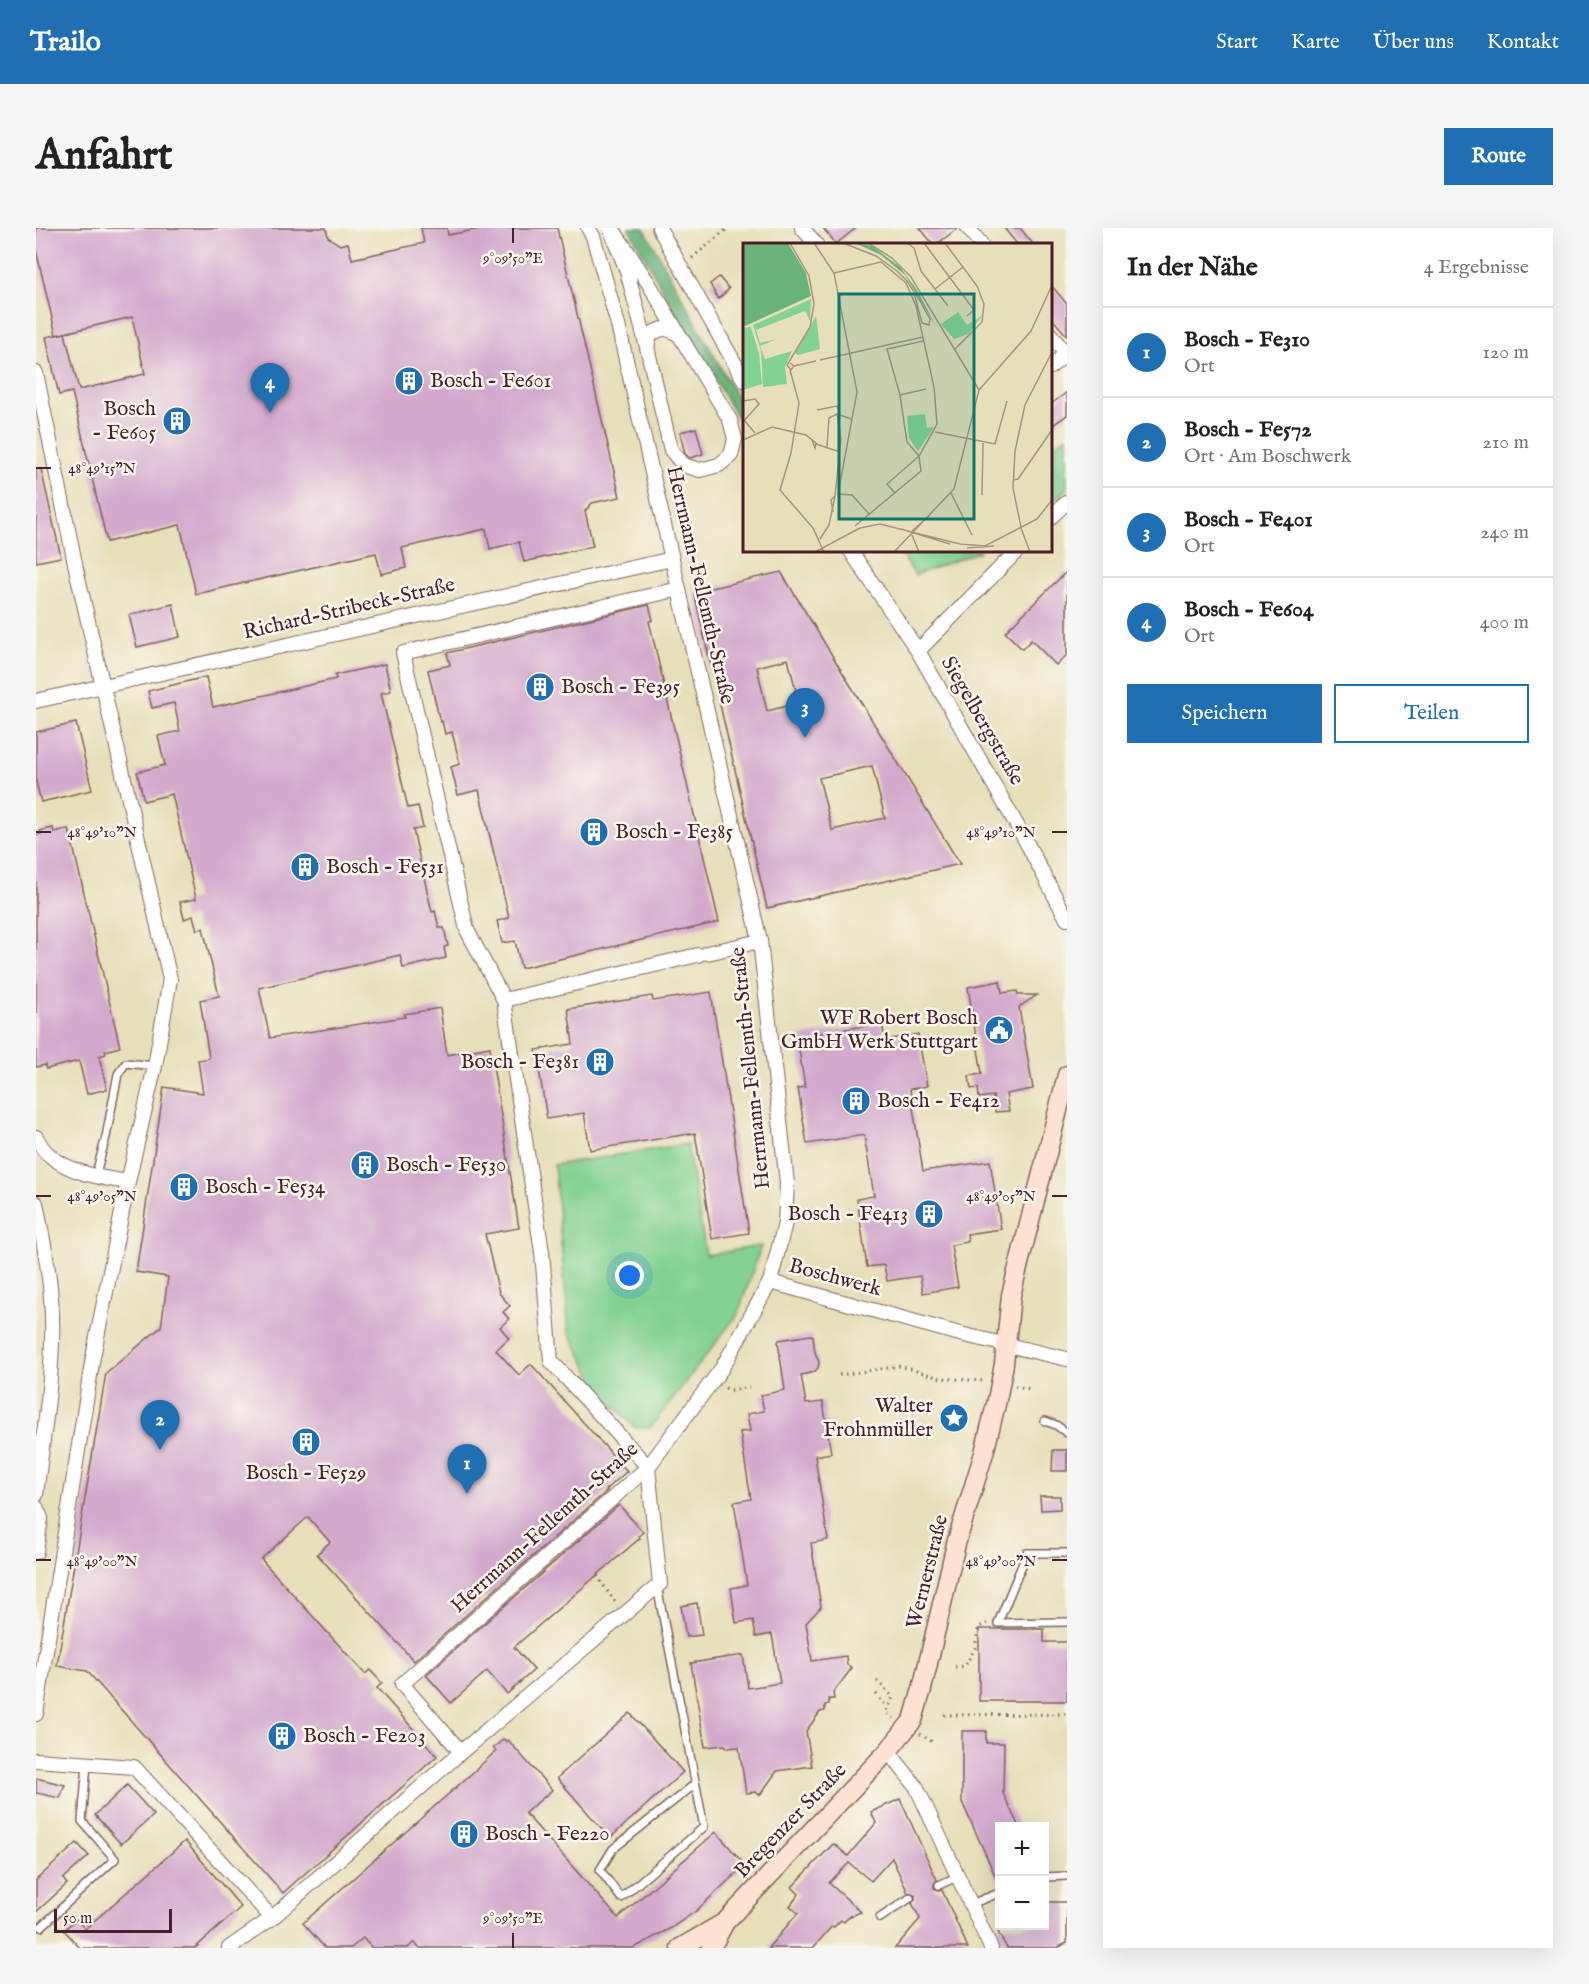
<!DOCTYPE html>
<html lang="de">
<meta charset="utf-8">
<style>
body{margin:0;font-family:"IM FELL English",serif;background:#f6f6f6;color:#222}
.controls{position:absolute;right:18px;bottom:18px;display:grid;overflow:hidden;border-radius:0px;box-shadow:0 6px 24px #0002}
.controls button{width:54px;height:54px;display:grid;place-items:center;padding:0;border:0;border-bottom:2px solid #e0e0e0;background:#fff;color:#222;font:30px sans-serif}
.scale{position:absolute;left:18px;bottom:15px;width:118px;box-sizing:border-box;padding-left:6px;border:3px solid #4a1f2b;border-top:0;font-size:16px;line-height:21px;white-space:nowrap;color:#4a1f2b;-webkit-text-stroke:4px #fbf7ec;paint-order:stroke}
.you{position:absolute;left:594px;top:1048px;width:21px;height:21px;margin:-15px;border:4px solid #fff;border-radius:50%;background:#1a73e8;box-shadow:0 0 0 9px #1a73e833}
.badge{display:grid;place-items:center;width:39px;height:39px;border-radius:50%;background:#1f6fb2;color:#fff;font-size:20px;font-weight:700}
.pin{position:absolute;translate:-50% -50px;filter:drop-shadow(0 2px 3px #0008)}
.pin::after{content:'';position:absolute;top:32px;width:21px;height:18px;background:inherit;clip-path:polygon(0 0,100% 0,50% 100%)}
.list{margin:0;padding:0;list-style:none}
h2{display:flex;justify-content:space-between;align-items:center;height:78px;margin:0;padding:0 24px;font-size:26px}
h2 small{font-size:20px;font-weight:400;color:#767676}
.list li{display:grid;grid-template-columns:39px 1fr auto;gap:18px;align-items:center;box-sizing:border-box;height:90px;padding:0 24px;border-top:2px solid #e0e0e0}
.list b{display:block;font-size:22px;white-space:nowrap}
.list p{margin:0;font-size:20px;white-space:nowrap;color:#767676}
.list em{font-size:20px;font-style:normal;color:#767676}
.actions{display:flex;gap:12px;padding:18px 24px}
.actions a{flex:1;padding:14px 0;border:2px solid #1f6fb2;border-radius:0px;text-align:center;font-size:21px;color:#1f6fb2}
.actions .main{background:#1f6fb2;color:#fff}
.map{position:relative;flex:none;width:1031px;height:1720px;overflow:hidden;border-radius:0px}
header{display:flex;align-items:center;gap:36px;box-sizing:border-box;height:84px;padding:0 30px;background:#1f6fb2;color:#fff}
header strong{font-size:28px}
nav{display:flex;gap:33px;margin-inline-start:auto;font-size:21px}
.intro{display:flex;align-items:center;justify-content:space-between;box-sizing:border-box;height:144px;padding:0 36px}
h1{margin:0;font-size:42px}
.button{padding:15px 27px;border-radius:0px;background:#1f6fb2;color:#fff;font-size:21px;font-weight:700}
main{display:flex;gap:36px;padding:0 36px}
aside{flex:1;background:#fff;border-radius:0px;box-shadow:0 6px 24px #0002}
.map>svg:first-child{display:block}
.green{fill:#83d292;stroke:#66785e;stroke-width:1.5}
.forest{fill:#6ab47c;stroke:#5a6a54;stroke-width:1.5}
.building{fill:#d3aace;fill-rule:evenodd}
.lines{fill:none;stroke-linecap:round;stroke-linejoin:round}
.lane-casing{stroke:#81625d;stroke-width:10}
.street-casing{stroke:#81625d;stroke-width:16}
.secondary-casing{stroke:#81625d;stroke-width:21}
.path{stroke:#81625d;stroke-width:3;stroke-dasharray:1.5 4.5;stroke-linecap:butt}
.lane{stroke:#fff;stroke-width:7}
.street{stroke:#fff;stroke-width:14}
.secondary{stroke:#fee3d2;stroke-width:18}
.ticks{fill:none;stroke:#4a1f2b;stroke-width:2}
.labels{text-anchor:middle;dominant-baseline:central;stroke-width:5;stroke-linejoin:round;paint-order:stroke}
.poi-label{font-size:21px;fill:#4a1f2b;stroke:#fbf7ec;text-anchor:start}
.street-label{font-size:21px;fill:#4a1f2b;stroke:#fbf7ec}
.inset-road{fill:none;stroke:#a89281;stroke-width:1.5}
.view{fill:#0f766e;fill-opacity:0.15;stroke:#0f766e;stroke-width:3}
.inset-edge{fill:none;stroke:#4a1f2b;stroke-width:3}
.ticks-label{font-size:15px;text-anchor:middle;fill:#4a1f2b;stroke:#fbf7ec;stroke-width:5;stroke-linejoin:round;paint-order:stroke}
</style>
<header>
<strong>Trailo</strong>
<nav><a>Start</a><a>Karte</a><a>Über uns</a><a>Kontakt</a></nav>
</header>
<div class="intro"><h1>Anfahrt</h1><a class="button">Route</a></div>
<main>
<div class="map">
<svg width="1031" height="1720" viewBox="0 0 1031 1720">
<rect width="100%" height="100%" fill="#fbf7ec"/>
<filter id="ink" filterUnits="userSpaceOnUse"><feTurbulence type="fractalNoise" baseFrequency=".0167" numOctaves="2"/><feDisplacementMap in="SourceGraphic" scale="12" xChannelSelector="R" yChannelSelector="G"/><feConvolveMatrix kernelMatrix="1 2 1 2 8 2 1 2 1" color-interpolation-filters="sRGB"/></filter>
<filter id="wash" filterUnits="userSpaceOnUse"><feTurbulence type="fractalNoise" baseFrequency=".008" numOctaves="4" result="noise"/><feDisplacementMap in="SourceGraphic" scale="24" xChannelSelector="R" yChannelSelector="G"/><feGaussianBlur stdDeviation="1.35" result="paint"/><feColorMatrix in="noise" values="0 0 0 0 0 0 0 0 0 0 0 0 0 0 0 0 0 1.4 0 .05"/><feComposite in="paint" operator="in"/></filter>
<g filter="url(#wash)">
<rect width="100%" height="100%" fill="#e7dfba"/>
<g class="green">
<polygon points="1031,208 1031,260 1015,276 1015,219"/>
<polygon points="863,323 945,323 879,347"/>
<polygon points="651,916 670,1027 725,1018 702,1086 614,1200 599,1200 564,1163 533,1104 518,937"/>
</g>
<polygon class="forest" points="593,0 608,0 708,182 708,201 645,96"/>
<g id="blocks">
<g class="building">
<polygon points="0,0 290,0 292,9 304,17 312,15 316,31 388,15 385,0 411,0 412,7 449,0 521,0 584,269 556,275 549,283 557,318 488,334 483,314 454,321 450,301 366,320 370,340 345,346 340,325 160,366 144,297 71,314 36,164 23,167 10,109 29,105 43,162 109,146 96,89 20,107 0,22"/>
<polygon points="787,0 820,0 800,16"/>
<polygon points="884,0 922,0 901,16 897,16"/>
<polygon points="968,0 984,0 997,16 981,16"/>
<polygon points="683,49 693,61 682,71 674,56"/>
<polygon points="1014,56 1031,76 1031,108 1014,88"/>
<polygon points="1031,164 1031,187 1014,199 1014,177"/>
<polygon points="660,200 667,226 654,230 649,226 644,204"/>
<polygon points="5,241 25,329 0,334 0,242"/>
<polygon points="1031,343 1031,427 1020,437 995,412 986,421 969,404"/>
<path d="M745,344L924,636L731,680L658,364ZM752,431L763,475L731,483L721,439ZM836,538L849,590L796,602L783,550Z"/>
<polygon points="137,376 144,409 101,419 93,387"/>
<polygon points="613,377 617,392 613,393 683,694 485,740 479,713 466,715 461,693 473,690 443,562 422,567 415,539 424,536 416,504 409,506 406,493 404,494 392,442 414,437 411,425"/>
<polygon points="349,436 355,463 345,465 372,580 382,578 387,600 377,602 396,684 399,683 403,700 408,700 412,718 408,719 410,730 367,740 364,727 223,760 234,810 369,789 368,786 404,780 411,827 454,819 483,1000 449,1006 463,1065 474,1078 467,1084 473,1091 464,1099 473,1110 460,1122 483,1147 495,1136 591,1243 570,1262 571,1263 378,1433 281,1326 294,1314 272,1289 225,1331 329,1446 334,1442 346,1455 341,1460 401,1528 247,1665 51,1443 21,1438 70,1145 125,1099 132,1049 100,1044 128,859 167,865 162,832 173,830 164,772 183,768 167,700 161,702 157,688 148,691 144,674 160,671 136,566 108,573 101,544 129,537 122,508 144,503 138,475 116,480 112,463 170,449 177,479 300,451 299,447"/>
<polygon points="40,495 56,562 5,574 0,554 0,504"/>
<polygon points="17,600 18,604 33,601 84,819 69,823 70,826 63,828 71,861 51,866 43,833 10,841 9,837 0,839 0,607 5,606 4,603"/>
<polygon points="964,753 966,765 981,763 982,767 1001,767 983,779 997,861 970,866 973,883 959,884 957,868 943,870 942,860 935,861 933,848 946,846 932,759"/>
<polygon points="675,764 713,1005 676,1011 659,905 554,922 548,885 511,891 500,822 537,816 532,781 616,768 617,773"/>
<polygon points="846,795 849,812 882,806 891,858 874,861 887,943 954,933 965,1001 931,1006 932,1014 915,1017 922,1059 887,1065 884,1048 851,1053 848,1037 831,1039 821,971 838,968 828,907 771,916 762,860 769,859 761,809"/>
<polygon points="775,1107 777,1108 779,1124 783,1134 782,1140 778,1144 765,1147 770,1176 787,1174 795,1225 779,1228 792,1312 775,1315 785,1379 770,1395 776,1433 810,1428 811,1437 816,1440 797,1465 798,1471 793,1471 793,1476 789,1477 789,1483 784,1484 770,1503 776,1538 741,1543 724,1567 719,1564 710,1565 703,1519 691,1520 689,1517 669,1519 655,1435 707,1427 712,1460 744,1455 736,1406 720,1409 717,1392 700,1395 695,1360 711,1357 698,1274 715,1271 704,1204 714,1203 711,1186 728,1183 725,1167 749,1162 742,1114 743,1112"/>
<polygon points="1017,1222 1031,1222 1031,1243 1016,1243"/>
<polygon points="1004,1268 1024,1268 1024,1281 1005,1282"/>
<polygon points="583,1277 607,1304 603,1308 604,1310 478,1419 498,1442 471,1466 451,1443 415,1475 390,1447"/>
<polygon points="661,1375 666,1407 650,1409 645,1378"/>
<polygon points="943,1401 1008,1401 1008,1414 1031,1414 1031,1473 943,1473"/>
<polygon points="594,1485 647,1544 574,1610 521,1550"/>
<polygon points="926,1503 950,1503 950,1515 968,1515 967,1565 983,1599 963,1599 963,1656 926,1574"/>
<polygon points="468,1511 470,1514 472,1512 516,1562 489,1585 582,1690 680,1604 709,1637 660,1683 635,1700 598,1720 383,1720 378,1714 372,1720 336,1720 327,1710 315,1720 289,1720 267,1695 435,1546 460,1523 457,1520"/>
<polygon points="0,1550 29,1557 24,1570 0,1565"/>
<polygon points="91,1557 118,1587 85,1616 59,1587"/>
<polygon points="864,1571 901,1652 898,1656 898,1660 902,1662 906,1662 932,1720 859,1720 884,1691 876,1675 879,1672 879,1667 876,1665 872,1665 856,1630 835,1653 813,1635 793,1655 825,1684 812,1689 808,1694 805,1692 798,1699 796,1698 777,1720 732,1720 762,1685 754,1678 763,1666 756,1659 796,1617 798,1616 812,1628 840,1595 835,1584"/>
<polygon points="149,1613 205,1679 159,1720 44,1720 28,1702 40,1691 49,1701"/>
<polygon points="41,1615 53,1628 27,1651 31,1656 0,1684 0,1652"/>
<polygon points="1008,1674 1031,1674 1031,1715 1021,1720 971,1720 963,1706 961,1698 1008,1698"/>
</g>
</g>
</g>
<g filter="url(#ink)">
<use href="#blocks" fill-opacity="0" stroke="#81625d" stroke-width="1.5"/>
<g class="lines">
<g class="lane-casing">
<g id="lane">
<polyline points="59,949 70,909 82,846 90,835 119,838"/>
<polyline points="1009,1193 1020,1197 1031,1205"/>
<polyline points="1031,1325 991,1325 962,1395 1031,1394"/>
<polyline points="621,1358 668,1599 585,1670 564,1642 577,1621 659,1556"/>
<polyline points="1008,1649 1031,1648"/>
<polyline points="903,1657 923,1648"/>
<polyline points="935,1676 963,1665"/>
<polyline points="844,1690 874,1670"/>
<polyline points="5,1699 79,1631 46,1593 51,1537"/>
</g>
</g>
<g class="street-casing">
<g id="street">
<polyline points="574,0 591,43 611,119 635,222 647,237 664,242 683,237 695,227 699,211 694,192 613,56 576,0"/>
<polyline points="623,0 708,152"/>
<polyline points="766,0 780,16"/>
<polyline points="932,0 945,16"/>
<polyline points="1014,106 1030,126 1014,139"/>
<path d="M611,119L614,107C626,99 632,99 644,108"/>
<polyline points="0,145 41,345 134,751 119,838 92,954 57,1129 0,1486"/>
<polyline points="1014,290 1031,274"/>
<polyline points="814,322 882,423 987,608 1031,691"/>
<polyline points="882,423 982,322"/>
<polyline points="0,473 636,331"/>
<polyline points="671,725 724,713"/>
<polyline points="468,772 431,702 367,425 643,361"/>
<path d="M0,909C3,914 6,921 11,925C32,945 65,950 92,954"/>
<path d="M0,975C9,1020 18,1066 16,1112C15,1164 6,1216 0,1267"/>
<polyline points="734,1054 920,1105 1031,1131"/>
<polyline points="0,1279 5,1290 0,1324"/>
<polyline points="852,1523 880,1558 955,1720"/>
<polyline points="425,1524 366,1456 612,1239 686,1140 734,1054 749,995 751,955 724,713 582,97 557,8 552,0"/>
<polyline points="0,1532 98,1539 236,1690"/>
<polyline points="193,1720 236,1690 425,1524 624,1356 612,1239 515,1133 506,1024 468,772 662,727"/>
</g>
</g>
<g class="secondary-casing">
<g id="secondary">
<polyline points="644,1720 689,1694"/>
<polyline points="675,1720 689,1694 852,1523 877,1492 886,1461 920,1316 948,1225 961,1172 968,1136 975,1067 1031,847"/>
</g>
</g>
<g class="path">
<polyline points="656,30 692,0"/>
<polyline points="803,1147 864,1138 905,1150 948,1153"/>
<polyline points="979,1158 995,1161"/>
<polyline points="689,1160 696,1162 713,1159"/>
<polyline points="561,1348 581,1377"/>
<polyline points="919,1439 929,1438 939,1420 942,1400 948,1396 951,1396"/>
<polyline points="841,1453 857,1469 850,1485 858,1490"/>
<polyline points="840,1466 849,1477"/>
<polyline points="908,1487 1031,1486"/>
<polyline points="884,1506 898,1515"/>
</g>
<use href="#lane" class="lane"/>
<use href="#street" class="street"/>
<use href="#secondary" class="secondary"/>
</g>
</g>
<path class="ticks" d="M477,0V15M0,240H15M0,604H15M1016,604H1031M0,968H15M1016,968H1031M0,1332H15M1016,1332H1031M477,1705V1720"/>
<defs>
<g id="building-disc" transform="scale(1.5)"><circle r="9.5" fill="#1f6fb2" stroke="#fbf7ec"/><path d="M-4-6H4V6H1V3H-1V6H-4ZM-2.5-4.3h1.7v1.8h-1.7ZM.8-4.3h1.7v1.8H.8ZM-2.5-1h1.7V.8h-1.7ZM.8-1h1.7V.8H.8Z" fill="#fff"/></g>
<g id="civic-disc" transform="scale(1.5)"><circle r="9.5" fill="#1f6fb2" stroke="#fbf7ec"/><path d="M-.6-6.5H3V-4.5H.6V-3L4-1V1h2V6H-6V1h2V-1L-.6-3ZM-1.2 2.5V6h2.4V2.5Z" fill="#fff"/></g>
<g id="sight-disc" transform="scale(1.5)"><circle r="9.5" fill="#1f6fb2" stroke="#fbf7ec"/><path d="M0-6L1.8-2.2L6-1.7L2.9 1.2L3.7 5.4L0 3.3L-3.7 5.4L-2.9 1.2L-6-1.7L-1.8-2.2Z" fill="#fff"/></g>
</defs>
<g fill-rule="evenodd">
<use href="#building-disc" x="373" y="153"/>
<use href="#building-disc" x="141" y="193"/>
<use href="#building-disc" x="504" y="459"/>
<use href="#building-disc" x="558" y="604"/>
<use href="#building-disc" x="269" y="639"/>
<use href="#civic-disc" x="963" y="802"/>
<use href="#building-disc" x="564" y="834"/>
<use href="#building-disc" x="820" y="873"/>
<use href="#building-disc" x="329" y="937"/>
<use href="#building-disc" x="148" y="959"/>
<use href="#building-disc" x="893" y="986"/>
<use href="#sight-disc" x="918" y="1190"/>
<use href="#building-disc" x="270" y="1214"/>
<use href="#building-disc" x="246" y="1508"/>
<use href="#building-disc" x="428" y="1606"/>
</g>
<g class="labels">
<g class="poi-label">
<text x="394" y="153">Bosch - Fe601</text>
<text x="120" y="181" text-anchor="end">Bosch<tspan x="120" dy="24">- Fe605</tspan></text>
<text x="525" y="459">Bosch - Fe395</text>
<text x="579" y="604">Bosch - Fe385</text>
<text x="290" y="639">Bosch - Fe531</text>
<text x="942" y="790" text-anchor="end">WF Robert Bosch<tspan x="942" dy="24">GmbH Werk Stuttgart</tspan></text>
<text x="543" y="834" text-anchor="end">Bosch - Fe381</text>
<text x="841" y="873">Bosch - Fe412</text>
<text x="350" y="937">Bosch - Fe530</text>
<text x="169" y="959">Bosch - Fe534</text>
<text x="872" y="986" text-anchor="end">Bosch - Fe413</text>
<text x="897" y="1178" text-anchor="end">Walter<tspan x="897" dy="24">Frohnmüller</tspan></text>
<text x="270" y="1245" text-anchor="middle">Bosch - Fe529</text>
<text x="267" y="1508">Bosch - Fe203</text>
<text x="449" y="1606">Bosch - Fe220</text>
</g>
<g class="street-label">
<text transform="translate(664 357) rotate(77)">Herrmann-Fellemth-Straße</text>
<text transform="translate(313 381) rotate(-13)">Richard-Stribeck-Straße</text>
<text transform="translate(946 493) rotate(60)">Siegelbergstraße</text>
<text transform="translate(715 840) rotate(-96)">Herrmann-Fellemth-Straße</text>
<text transform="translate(799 1050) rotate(15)">Boschwerk</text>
<text transform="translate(509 1300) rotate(-42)">Herrmann-Fellemth-Straße</text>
<text transform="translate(892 1344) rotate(-76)">Wernerstraße</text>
<text transform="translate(755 1593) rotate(-46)">Bregenzer Straße</text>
</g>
</g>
<g transform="translate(707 15)">
<rect width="309" height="309" fill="#e7dfba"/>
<path d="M68,56L67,78L62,68L13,87L17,100L34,96L17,103L22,116L49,108L42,124L44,141L20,144L18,108L10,82ZM215,69L224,82L240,72L225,91L211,96L198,81ZM73,73L77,106L55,112L52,110ZM8,84L16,111L19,141L0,147V85ZM182,171L184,185L191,184L175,208L166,195L164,173Z" fill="#83d292"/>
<path d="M0,0H45L63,30L68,53L0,84ZM112,0L129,3L157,24L174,47L194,85L162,32L138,12Z" fill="#6ab47c"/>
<path class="inset-road" d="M47,0L66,33L71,61L67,84L44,122L48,127L51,123L47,120M71,0L91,30L114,149L95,251L109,252L127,272M100,0L133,13L154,28L164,38L177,58L187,76L186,82L179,80L171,50M125,0L149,15L168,34L236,147M164,0L171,5L178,28L205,63M181,0L231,67L224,73M202,0L234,43L241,61L239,79L212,106M91,30L138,19L163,40L173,63L191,144L194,181L176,213L144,241L152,250M192,46L220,24M77,117L180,94M51,123L73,118M47,127L56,160L48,210L37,247L70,285L81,309M157,152L144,106L180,98M0,158L12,156L16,161L0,179M74,167L94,163L97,172L108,176M0,176L12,190M192,189L252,201L264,158M0,197L29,184L63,192L73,200L72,205L69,197M73,201L97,209M84,204L86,175L94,171L98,196L92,253L88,257L90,269M270,237L275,236L309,187M208,250L229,292M239,252L240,200M112,283L178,228L176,213L164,199L157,152L183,146M278,284L270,245L272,208L282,162L309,109M278,285L287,309M158,286L207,301M169,288L187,272M169,292L176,309M77,296L86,282L92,253M224,305L251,303M72,309L117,285L137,281L217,301L242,303L294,276L309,257M151,309L211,246L236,147L288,88L309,42"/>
<path class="view" d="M96,51H231V276H96Z"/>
<rect width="309" height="309" class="inset-edge"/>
</g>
<g class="ticks-label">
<text x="477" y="35">9°09'50"E</text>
<text x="66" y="245">48°49'15"N</text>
<text x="66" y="609">48°49'10"N</text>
<text x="965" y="609">48°49'10"N</text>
<text x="66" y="973">48°49'05"N</text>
<text x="965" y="973">48°49'05"N</text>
<text x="66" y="1338">48°49'00"N</text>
<text x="965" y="1338">48°49'00"N</text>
<text x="477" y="1695">9°09'50"E</text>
</g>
</svg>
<div class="controls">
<button>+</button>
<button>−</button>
</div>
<div class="scale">50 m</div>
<div class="you"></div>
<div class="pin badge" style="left:431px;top:1266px">1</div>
<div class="pin badge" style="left:124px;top:1222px">2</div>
<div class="pin badge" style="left:769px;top:510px">3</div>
<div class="pin badge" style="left:234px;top:185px">4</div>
</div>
<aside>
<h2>In der Nähe<small>4 Ergebnisse</small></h2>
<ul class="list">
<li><span class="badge">1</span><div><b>Bosch - Fe310</b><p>Ort</p></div><em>120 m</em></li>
<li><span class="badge">2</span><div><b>Bosch - Fe572</b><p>Ort · Am Boschwerk</p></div><em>210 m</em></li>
<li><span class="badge">3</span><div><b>Bosch - Fe401</b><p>Ort</p></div><em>240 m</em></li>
<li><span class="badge">4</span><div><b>Bosch - Fe604</b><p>Ort</p></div><em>400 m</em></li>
</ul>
<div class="actions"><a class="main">Speichern</a><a>Teilen</a></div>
</aside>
</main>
